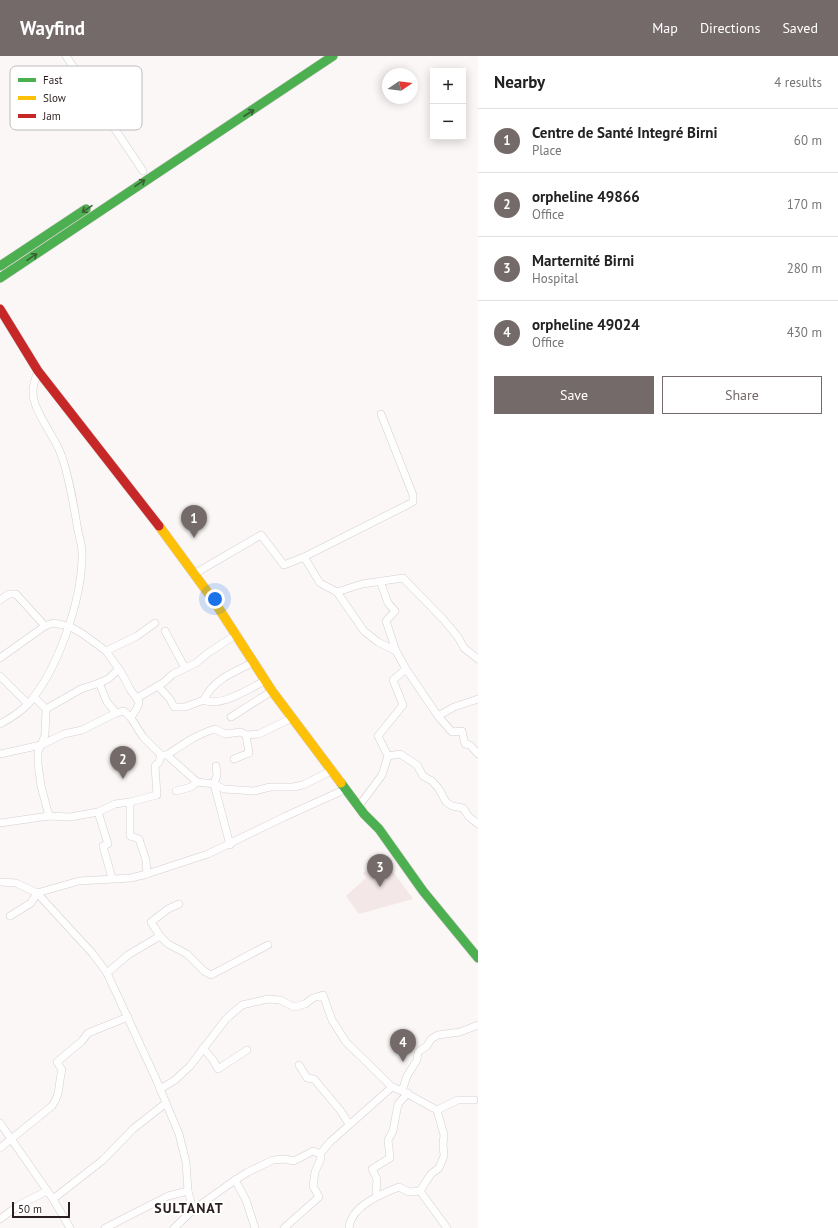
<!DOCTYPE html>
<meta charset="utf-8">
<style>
body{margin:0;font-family:"PT Sans",sans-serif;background:#f2f2f2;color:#222}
.controls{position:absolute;right:12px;top:12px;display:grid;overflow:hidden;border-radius:0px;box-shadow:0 2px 10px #0003}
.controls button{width:36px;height:36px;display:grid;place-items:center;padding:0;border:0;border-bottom:1px solid #e0e0e0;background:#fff;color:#222;font:20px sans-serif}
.compass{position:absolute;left:382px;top:12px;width:36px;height:36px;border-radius:50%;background:#fff;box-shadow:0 2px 10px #0003;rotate:77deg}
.scale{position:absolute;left:12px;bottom:10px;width:58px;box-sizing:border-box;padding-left:4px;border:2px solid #2b1e1e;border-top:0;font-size:11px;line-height:14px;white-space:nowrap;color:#2b1e1e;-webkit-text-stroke:3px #fff;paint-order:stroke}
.you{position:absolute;left:215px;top:543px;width:14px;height:14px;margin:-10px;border:3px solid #fff;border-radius:50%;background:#1a73e8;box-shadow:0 0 0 6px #1a73e833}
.badge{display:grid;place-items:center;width:26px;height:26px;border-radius:50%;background:#746a6a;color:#fff;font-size:13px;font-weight:700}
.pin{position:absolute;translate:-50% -33px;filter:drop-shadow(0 1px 2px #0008)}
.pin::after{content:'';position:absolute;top:21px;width:14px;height:12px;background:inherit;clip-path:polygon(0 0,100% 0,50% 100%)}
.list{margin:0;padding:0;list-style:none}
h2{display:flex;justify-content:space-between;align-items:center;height:52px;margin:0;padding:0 16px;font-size:17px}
h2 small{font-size:13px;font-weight:400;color:#767676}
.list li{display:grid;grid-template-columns:26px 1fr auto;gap:12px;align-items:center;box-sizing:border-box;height:64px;padding:0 16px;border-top:1px solid #e0e0e0}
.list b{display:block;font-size:15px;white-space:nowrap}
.list p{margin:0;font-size:13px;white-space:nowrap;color:#767676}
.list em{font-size:13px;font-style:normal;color:#767676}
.actions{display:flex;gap:8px;padding:12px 16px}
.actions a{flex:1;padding:9px 0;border:1px solid #746a6a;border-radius:0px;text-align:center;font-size:14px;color:#746a6a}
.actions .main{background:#746a6a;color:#fff}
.map{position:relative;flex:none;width:478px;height:1172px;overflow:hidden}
header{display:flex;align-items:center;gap:24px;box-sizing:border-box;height:56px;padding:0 20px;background:#746a6a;color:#fff}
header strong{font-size:19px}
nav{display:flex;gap:22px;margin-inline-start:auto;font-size:14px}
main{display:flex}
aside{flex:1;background:#fff}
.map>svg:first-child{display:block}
.built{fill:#f4e7e7}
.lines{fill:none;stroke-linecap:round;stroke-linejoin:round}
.street-casing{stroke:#d7cece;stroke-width:8}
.fast-casing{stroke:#d7cece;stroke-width:10}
.slow-casing{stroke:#d7cece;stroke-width:10}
.jam-casing{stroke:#d7cece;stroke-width:10}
.street{stroke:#fefefe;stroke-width:7}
.fast{stroke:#4caf50;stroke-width:9}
.slow{stroke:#ffc107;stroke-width:9}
.jam{stroke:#c62828;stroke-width:9}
.oneway{stroke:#3a5f34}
.labels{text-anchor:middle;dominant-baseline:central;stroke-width:4;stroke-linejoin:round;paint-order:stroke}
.district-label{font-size:14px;font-weight:bold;letter-spacing:1px;fill:#2b1e1e;stroke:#fff}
.key{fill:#fff;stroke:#bfbcbc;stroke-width:1}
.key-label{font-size:11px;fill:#2b1e1e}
</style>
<header>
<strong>Wayfind</strong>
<nav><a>Map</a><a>Directions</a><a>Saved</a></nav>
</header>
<main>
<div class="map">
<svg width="478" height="1172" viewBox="0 0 478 1172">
<rect width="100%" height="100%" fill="#fbf7f7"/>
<polygon class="built" points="383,802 413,843 359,858 346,840 366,822 363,817"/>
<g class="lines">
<g class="street-casing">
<g id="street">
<polyline points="66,0 143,115"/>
<polyline points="304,501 320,527 337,536 364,575 378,586 396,595 406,613 438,660 452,676 462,675 465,688 470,689 478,698"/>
<polyline points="194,518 261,479 284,509 304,501 413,446 413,439 381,358"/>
<polyline points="380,525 388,547 395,555 386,565 396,595"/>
<polyline points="337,536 362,528 403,522 443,563 458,581 464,592 478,603"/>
<polyline points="0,544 9,538 16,538 45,570"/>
<polyline points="165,575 185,612"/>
<polyline points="106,595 137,580 155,567"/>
<path d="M0,602L45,570L53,567L69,570L83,578L106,595L121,616L130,633L139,646C139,651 133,657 131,662L143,681L161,699H167C182,689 197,678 215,673L225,678L241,676L246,679L259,678L292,662"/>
<polyline points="0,620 28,648"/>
<polyline points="99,627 108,623 119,613"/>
<path d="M158,630L170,643L174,651H185L204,644C220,652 251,632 266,624"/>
<polyline points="34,641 46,653 45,679 38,696 38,708 41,730 49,760"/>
<polyline points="137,642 163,627 173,618 196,607 208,597 237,578"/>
<path d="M204,644C213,623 235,616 254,606"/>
<polyline points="46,653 81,633 99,627 107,646 116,657"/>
<polyline points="438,660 454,651 478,643"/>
<polyline points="231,661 272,635"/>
<path d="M0,668C11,662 21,656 29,647C58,613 81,546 82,502C83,493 80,483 78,475C74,450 70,425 62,401C56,381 32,355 33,335C33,328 36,321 38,315"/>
<polyline points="0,698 41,689 64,678 82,674 116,657 124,655 131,662"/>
<polyline points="167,699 197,726 214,728 224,733 254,735 270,731 293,731 303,729 333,714"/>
<polyline points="388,700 400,698 417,709 423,720 432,725 439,733 446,746 452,750 463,752 469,761 478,768"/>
<polyline points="234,703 249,697 246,679"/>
<polyline points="216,710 217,719 214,728 230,789"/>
<polyline points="176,735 191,731 197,726"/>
<polyline points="130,746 130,780 139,783 146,804 147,818"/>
<polyline points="359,750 382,719 388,700 378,680 403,649 393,624 406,613"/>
<polyline points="98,756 108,788 103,790 112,822"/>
<polyline points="0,767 49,760 70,761 98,756 115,748 130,746 157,739 155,710 159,706 161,699"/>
<polyline points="0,826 16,827 37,837 79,825 131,822 147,818 208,798 284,761 346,733"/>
<polyline points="179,848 168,853 151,866 160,880 168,888 187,898 204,915 211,919 268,889"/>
<polyline points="10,860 31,847 37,837 93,898 107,917 156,1023 179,1078 186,1106 188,1135 193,1154 174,1172"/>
<polyline points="107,917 128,899 160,880"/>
<polyline points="203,992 213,1004 218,1013 247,994"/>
<polyline points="299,1009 307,1022 314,1023 340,1054 349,1068"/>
<polyline points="392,1031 402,1035 407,1020 417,1004 418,996 427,990 431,983 438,979 460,976 478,969"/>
<polyline points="160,1033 175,1024 190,1010 226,963 242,949 268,943 280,944 294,951 305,948 313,942 323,939 332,964 346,986 392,1031 330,1086 320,1098 321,1102 315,1116 313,1130 319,1141 284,1172"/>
<polyline points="404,1036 437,1054"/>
<polyline points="0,1067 53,1143 70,1172"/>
<path d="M0,1092L52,1050C61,1038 58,1028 62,1014L57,1006L82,985L88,977L128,961"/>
<polyline points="235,1124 246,1144 255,1172"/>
<polyline points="420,1135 447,1172"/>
<polyline points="378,1139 376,1136 377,1123 372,1113 390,1102 388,1084 393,1075 398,1048 408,1037"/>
<polyline points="53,1143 103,1104 133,1073 166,1047"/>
<polyline points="193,1154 235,1124 248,1116 273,1104 285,1103 294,1105 313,1095 320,1098"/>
<polyline points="0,1163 19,1149 47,1135"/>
<polyline points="105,1172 168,1140 188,1135"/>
<path d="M349,1172C351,1150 381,1138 399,1131L409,1136L420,1135L431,1118L439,1112L444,1100L443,1088L444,1079L437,1054L458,1044H474"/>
</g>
</g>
<g class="fast-casing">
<g id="fast">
<polyline points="0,210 86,153"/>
<polyline points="0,222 333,0"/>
<polyline points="341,727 364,758 379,773 423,835 478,902"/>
</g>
</g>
<g class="slow-casing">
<polyline id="slow" points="159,470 214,545 272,635 341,727"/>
</g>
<g class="jam-casing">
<polyline id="jam" points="0,253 38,315 159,470"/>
</g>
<use href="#street" class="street"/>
<use href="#fast" class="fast"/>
<use href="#slow" class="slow"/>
<use href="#jam" class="jam"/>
</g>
<defs><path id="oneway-shaft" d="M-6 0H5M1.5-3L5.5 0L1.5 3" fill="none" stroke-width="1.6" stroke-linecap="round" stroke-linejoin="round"/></defs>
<g class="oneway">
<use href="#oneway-shaft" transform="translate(249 57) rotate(-33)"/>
<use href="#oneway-shaft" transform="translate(140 127) rotate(-34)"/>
<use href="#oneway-shaft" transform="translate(87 153) rotate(146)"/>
<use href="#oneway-shaft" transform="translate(32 201) rotate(-34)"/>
</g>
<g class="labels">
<g class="district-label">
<text x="189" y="1152">SULTANAT</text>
</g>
</g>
<rect x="10" y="10" width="132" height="64" rx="6" class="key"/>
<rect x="18" y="22" width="18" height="4" fill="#4caf50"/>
<rect x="18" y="40" width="18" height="4" fill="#ffc107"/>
<rect x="18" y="58" width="18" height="4" fill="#c62828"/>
<g class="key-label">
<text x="43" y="28">Fast</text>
<text x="43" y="46">Slow</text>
<text x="43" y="64">Jam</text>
</g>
</svg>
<div class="controls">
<button>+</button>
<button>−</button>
</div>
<svg class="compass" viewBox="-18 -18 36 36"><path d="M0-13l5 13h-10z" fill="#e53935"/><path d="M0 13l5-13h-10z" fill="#767676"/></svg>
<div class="scale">50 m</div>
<div class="you"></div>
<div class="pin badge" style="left:194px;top:482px">1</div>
<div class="pin badge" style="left:123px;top:723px">2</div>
<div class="pin badge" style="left:380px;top:831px">3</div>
<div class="pin badge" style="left:403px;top:1006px">4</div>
</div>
<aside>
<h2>Nearby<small>4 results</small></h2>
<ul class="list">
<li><span class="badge">1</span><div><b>Centre de Santé Integré Birni</b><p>Place</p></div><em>60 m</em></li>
<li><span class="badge">2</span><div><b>orpheline 49866</b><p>Office</p></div><em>170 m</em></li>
<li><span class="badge">3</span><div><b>Marternité Birni</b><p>Hospital</p></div><em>280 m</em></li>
<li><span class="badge">4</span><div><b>orpheline 49024</b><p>Office</p></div><em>430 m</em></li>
</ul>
<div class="actions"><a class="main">Save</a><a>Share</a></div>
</aside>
</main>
